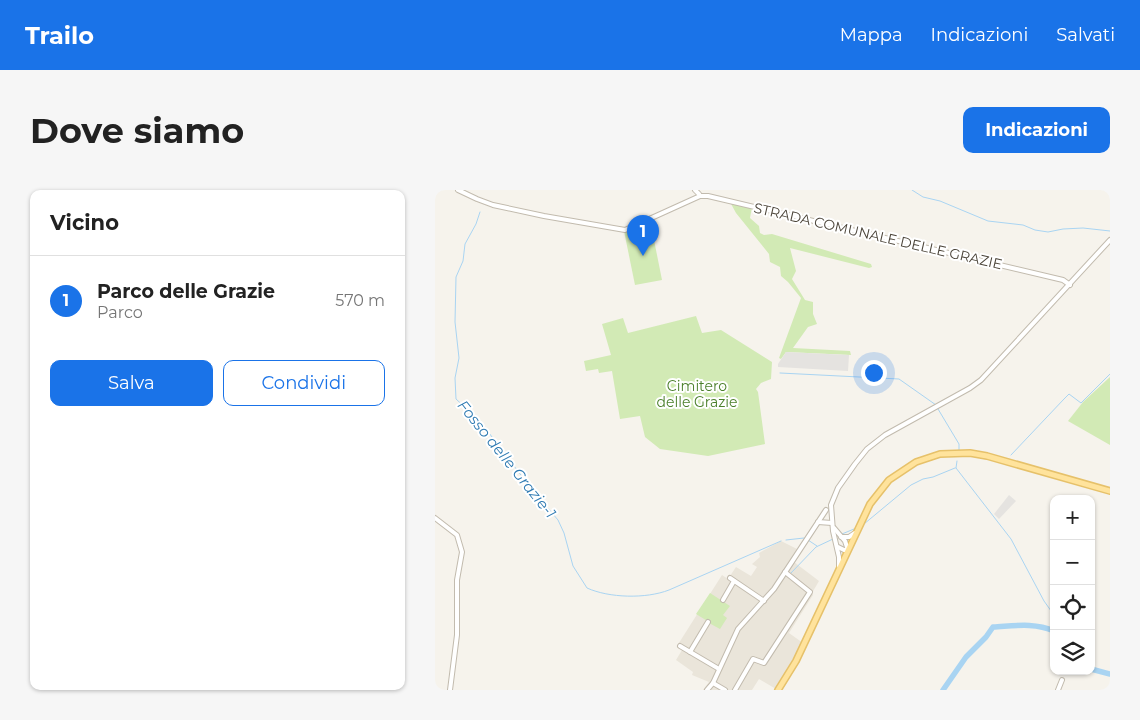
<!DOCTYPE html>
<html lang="it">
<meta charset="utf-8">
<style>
body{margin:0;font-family:Montserrat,sans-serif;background:#f6f6f6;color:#222}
.controls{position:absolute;right:15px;bottom:15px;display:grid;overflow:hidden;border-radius:10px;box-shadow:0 1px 4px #0004}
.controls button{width:45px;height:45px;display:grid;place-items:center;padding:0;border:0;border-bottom:1px solid #e0e0e0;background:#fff;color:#222;font:25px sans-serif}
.you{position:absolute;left:438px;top:182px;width:18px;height:18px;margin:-12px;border:4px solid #fff;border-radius:50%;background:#1a73e8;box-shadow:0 0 0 8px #1a73e833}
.badge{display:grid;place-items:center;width:32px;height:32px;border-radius:50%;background:#1a73e8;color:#fff;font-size:16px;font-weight:700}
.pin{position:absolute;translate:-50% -41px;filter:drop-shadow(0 1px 2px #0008)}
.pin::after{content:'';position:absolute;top:26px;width:18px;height:15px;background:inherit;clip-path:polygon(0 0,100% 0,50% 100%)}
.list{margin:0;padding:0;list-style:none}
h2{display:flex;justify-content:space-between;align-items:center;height:65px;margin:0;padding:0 20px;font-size:21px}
h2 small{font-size:16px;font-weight:400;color:#767676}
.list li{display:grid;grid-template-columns:32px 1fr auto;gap:15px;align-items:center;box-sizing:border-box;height:90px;padding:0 20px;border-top:1px solid #e0e0e0}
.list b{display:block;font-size:19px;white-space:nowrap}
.list p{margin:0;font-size:16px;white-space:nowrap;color:#767676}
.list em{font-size:16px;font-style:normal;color:#767676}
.actions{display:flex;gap:10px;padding:15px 20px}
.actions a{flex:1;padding:11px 0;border:1px solid #1a73e8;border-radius:10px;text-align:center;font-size:18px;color:#1a73e8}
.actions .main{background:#1a73e8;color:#fff}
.icon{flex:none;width:28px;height:28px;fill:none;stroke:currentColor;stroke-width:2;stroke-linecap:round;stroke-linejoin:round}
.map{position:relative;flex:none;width:675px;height:500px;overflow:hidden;border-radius:10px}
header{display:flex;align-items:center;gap:30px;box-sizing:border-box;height:70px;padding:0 25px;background:#1a73e8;color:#fff}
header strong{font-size:24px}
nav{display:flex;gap:28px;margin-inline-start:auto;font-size:18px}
.intro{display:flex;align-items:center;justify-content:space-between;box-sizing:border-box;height:120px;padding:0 30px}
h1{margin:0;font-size:35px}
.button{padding:12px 22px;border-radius:10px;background:#1a73e8;color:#fff;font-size:18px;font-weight:700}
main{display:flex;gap:30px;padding:0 30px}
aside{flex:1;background:#fff;border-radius:10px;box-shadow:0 1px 4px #0004}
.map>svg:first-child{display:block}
.residential{fill:#eae5da}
.green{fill:#d2eab5}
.parking{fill:#e5e3e0}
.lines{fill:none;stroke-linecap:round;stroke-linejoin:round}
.stream{stroke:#a9d4f2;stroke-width:1}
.river{stroke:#a9d4f2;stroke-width:5.5}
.minor-casing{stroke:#c2bbae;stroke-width:6}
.major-casing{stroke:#e6c16a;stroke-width:8}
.minor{stroke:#fff;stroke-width:4}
.major{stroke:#ffe39c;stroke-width:5}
.labels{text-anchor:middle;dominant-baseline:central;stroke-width:4;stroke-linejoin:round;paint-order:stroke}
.street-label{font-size:14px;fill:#4b4439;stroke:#fff}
.park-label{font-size:14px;fill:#4a7f2a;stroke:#fff}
.water-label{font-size:15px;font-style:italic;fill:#2e7ab2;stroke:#fff}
</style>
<header>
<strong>Trailo</strong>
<nav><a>Mappa</a><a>Indicazioni</a><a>Salvati</a></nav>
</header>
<div class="intro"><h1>Dove siamo</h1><a class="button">Indicazioni</a></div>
<main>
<aside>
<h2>Vicino<small></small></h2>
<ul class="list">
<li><span class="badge">1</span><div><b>Parco delle Grazie</b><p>Parco</p></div><em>570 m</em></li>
</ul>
<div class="actions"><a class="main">Salva</a><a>Condividi</a></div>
</aside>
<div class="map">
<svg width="675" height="500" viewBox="0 0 675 500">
<rect width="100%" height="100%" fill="#f6f3ec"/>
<polygon class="residential" points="346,351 366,361 359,372 384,391 377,403 378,405 354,443 368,453 359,472 341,499 324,489 317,500 268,500 274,492 257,485 258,482 241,470 247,460 242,456 287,385 293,389 301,377 316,386 322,377 317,374 325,367 324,363"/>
<g class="green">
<polygon points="295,12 317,17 315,28 324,36 325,43 329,45 337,44 436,74 437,77 434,78 355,58 361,81 357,89 370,110 378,112 378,124 382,134 373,137 358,158 415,161 416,165 351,162 346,169 344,168 366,108 353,92 346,86 345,77 335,72 334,64 301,23"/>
<polygon points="215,30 227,90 200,95 189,41"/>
<polygon points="261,126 267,143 286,140 337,172 336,189 326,193 321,199 323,202 330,254 273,266 225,259 210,247 205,226 185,229 177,181 164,183 163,179 151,181 149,171 176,165 167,134 188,128 193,143"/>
<polygon points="675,187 675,255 633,231 648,212"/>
<polygon points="275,403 295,416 288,425 292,428 285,439 274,433 274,432 261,424"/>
</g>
<g class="parking">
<polygon points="351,162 414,165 413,181 343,177 343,174"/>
<polygon points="574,305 581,311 564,329 559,324"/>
</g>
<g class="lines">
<g class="stream">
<polyline points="477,0 488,7 505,11 553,31 588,35 600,40 613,42 628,39 648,38 675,41"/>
<path d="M45,22L41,34L30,54L28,71L21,87L20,132L24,168L20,188L21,209L34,221L38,229L54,243L95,297L123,330L129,343L138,376L152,398C174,408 211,409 234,400L346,351"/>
<polyline points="345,183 464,189 501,215"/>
<polyline points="503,219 524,254 524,260"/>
<polyline points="576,265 629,209 634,204 646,213 675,184"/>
<polyline points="521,278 576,349 609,411 619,425"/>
<polyline points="521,278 522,271"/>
<polyline points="429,334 476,295 488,289 498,287 520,278"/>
<polyline points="407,344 419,339"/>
<polyline points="351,350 369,348"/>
<polyline points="373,350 382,356"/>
<polyline points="356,383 381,357 398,349"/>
</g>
<g class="river">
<polyline points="656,479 675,484"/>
<path d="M508,500L531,467L551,447L558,437C578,436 599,432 619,441"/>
</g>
<g class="minor-casing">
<g id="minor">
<polyline points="23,0 42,9 58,15 109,26 190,40 265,6 273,6 628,90 635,95"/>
<polyline points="260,0 264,4"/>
<polyline points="0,328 22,345 27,362 22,390 22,445 15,500"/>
<polyline points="383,332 397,333"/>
<polyline points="399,338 410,351 413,360 409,360 403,357"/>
<polyline points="406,347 414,347 420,343"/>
<polyline points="404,376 404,367 398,341 396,315 403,298 420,274 432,259 450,245 535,198 546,190 675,50"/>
<polyline points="295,388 329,411"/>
<polyline points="288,410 299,391"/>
<polyline points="245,456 284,479"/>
<polyline points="255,462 273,432"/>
<polyline points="278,493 290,500"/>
<polyline points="272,500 278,493 303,439 339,399 391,320"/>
<polyline points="300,500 318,469 329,473 375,402 350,382"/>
<polyline points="623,500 627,490"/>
</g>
</g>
<g class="major-casing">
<polyline id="major" points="343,500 361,471 435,314 454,290 481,272 505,264 535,263 552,266 675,301"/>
</g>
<use href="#minor" class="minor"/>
<use href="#major" class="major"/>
</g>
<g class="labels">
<g class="street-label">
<text transform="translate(443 46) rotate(13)">STRADA COMUNALE DELLE GRAZIE</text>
</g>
<g class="park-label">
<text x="262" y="196">Cimitero<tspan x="262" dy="16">delle Grazie</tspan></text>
</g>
<g class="water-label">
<text transform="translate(72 269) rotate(51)">Fosso delle Grazie-1</text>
</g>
</g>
</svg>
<div class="controls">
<button>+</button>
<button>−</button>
<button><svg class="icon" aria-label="locate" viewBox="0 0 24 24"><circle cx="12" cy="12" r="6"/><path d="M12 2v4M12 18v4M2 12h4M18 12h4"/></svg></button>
<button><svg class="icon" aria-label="layers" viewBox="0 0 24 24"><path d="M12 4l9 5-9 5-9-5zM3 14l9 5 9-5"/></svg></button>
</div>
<div class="you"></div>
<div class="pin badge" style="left:208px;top:66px">1</div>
</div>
</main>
